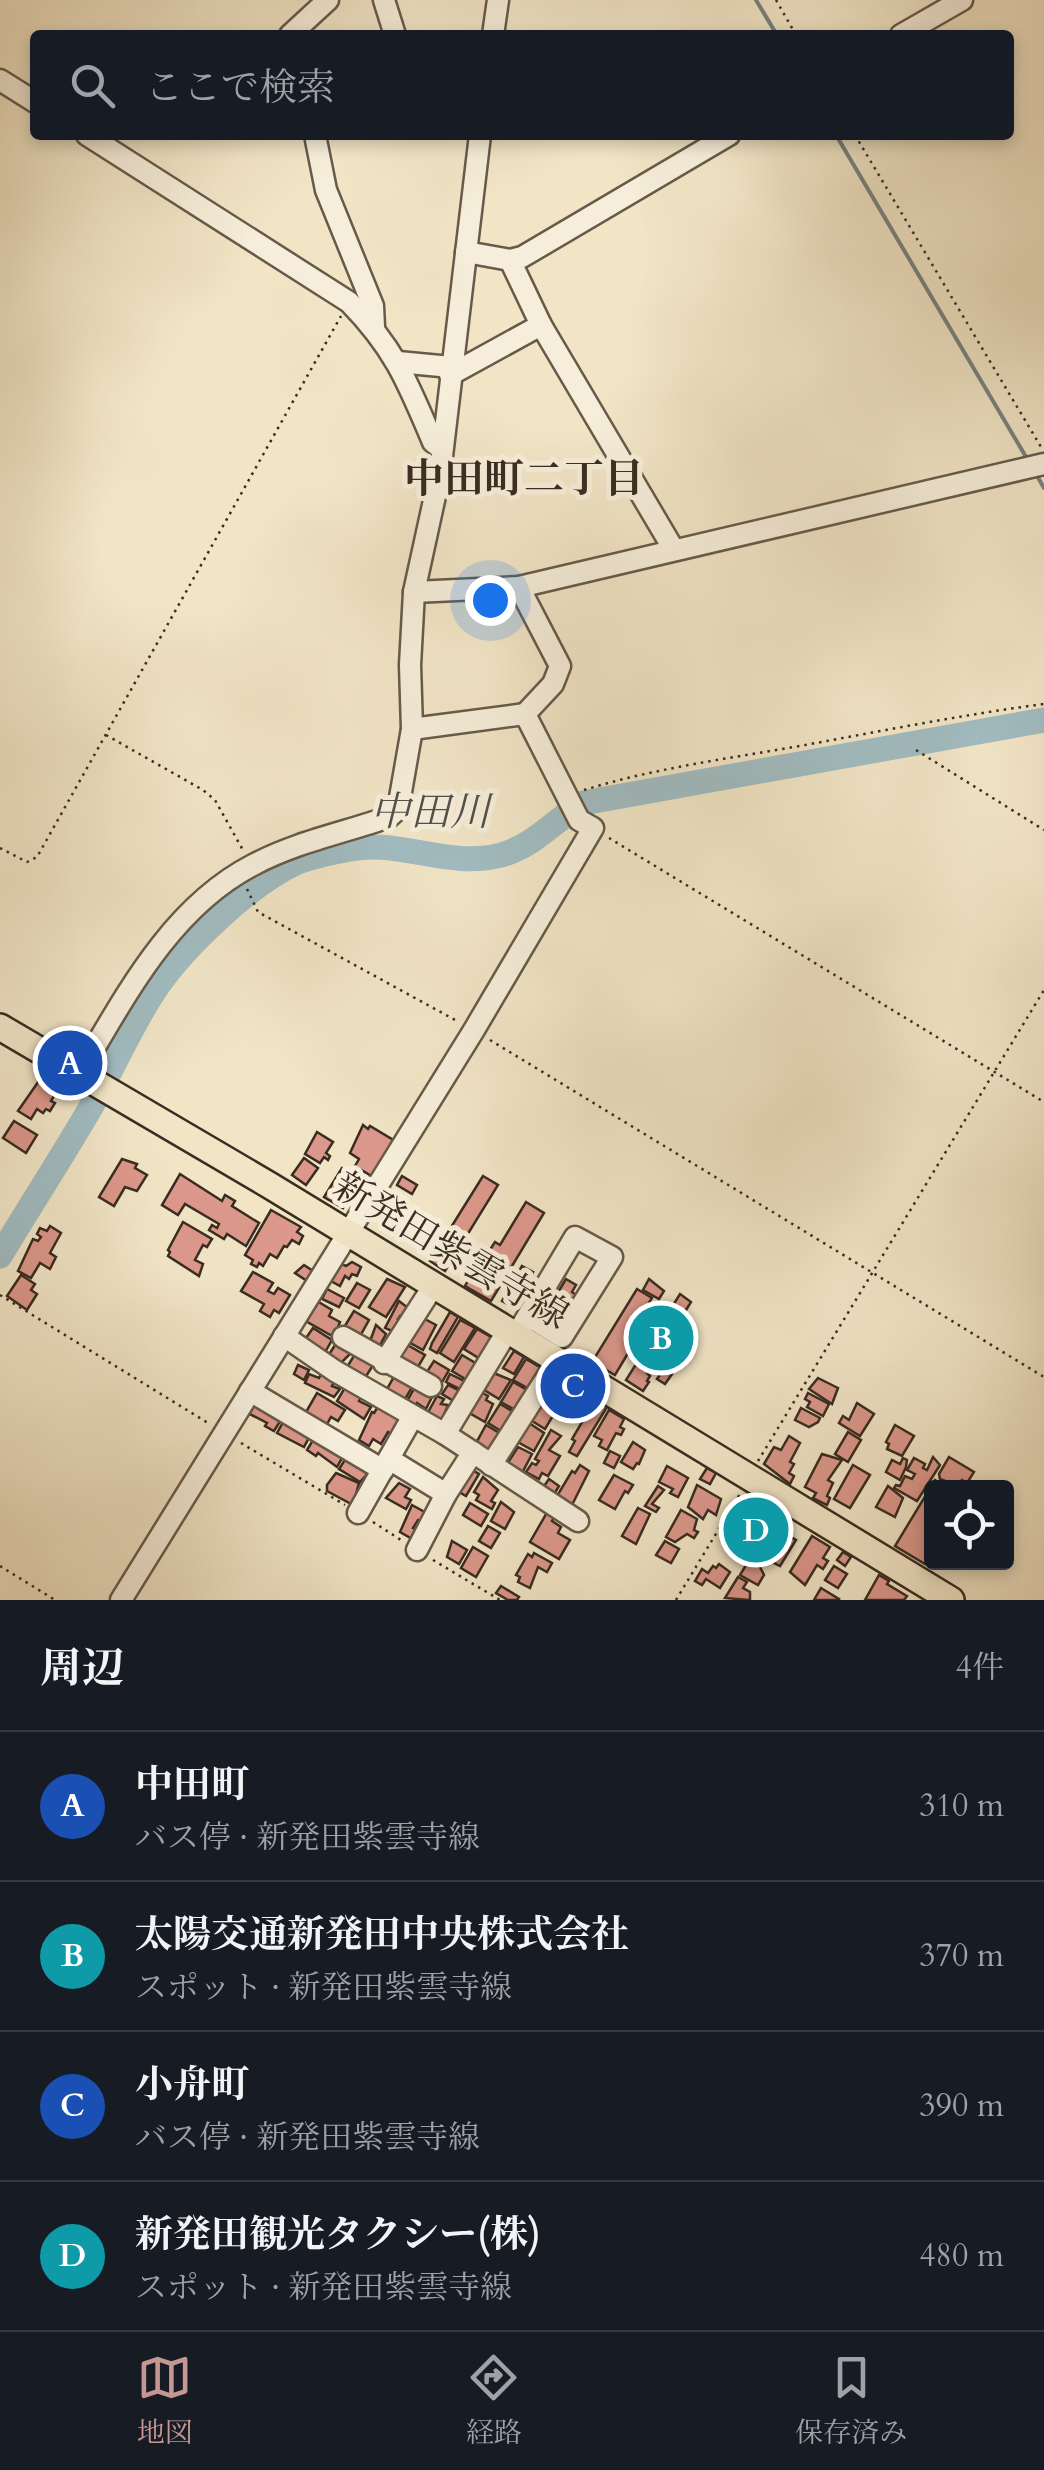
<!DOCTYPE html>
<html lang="ja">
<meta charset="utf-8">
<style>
body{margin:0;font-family:Cardo,"Noto Serif JP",serif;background:#242831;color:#f1f3f6}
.controls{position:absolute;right:30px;bottom:30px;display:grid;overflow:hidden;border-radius:10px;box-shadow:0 5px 15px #0003}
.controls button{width:90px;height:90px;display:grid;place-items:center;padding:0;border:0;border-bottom:2px solid #363941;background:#171b24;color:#f1f3f6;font:50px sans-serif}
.you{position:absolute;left:490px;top:600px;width:35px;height:35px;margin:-25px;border:8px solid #fff;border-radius:50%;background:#1a73e8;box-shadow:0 0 0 15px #1a73e833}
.badge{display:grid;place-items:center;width:65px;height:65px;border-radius:50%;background:#c59692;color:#fff;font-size:32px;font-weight:700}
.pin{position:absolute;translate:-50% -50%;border:5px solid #fff;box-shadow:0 2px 10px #0006}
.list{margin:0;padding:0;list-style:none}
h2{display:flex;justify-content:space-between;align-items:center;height:130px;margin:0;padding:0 40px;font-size:42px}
h2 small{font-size:32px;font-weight:400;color:#9ea1a6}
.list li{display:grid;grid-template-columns:65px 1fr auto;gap:30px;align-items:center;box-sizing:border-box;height:150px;padding:0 40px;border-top:2px solid #363941}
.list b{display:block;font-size:38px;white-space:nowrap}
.list p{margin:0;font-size:32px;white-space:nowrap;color:#9ea1a6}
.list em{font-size:32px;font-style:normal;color:#9ea1a6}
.icon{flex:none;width:55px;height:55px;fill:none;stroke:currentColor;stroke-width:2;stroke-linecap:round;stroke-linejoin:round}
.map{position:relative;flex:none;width:1044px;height:1600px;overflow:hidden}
.search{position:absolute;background:#171b24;box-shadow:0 5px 15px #0003;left:30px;right:30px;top:30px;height:110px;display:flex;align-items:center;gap:25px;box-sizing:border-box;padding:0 35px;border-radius:10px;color:#9ea1a6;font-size:38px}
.sheet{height:730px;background:#171b24}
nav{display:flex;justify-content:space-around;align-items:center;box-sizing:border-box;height:140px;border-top:2px solid #363941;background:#171b24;font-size:28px;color:#9ea1a6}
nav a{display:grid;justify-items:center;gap:5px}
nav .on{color:#c59692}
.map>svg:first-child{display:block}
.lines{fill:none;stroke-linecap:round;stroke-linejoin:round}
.stream{stroke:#778281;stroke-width:4}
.river{stroke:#a1bcc1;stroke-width:25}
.building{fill:#dc988b;stroke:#392c21;stroke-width:2.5}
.minor-casing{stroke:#675a4a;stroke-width:25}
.major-casing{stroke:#392c21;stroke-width:30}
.path{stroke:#392c21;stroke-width:2.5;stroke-dasharray:2.5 5;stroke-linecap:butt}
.minor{stroke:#f6eeda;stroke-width:20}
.major{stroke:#f1e5c6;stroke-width:25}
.labels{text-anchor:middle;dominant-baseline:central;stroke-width:10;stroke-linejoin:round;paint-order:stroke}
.street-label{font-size:38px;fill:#392c21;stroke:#f6eeda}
.neighbourhood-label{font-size:40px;font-weight:bold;fill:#392c21;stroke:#f6eeda}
.water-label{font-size:40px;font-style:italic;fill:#535049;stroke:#f6eeda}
</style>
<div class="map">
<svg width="1044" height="1600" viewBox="0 0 1044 1600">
<rect width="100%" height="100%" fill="#f1e5c6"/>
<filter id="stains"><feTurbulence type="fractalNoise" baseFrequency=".002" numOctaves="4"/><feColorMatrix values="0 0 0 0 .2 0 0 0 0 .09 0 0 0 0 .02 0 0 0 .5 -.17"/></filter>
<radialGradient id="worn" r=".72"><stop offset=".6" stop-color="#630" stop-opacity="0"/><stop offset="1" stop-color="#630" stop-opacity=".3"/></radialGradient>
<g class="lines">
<g class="stream">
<polyline points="756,0 777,35"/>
<polyline points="836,135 1029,462"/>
<polyline points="1036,474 1044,488"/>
</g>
<path class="river" d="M0,1256C30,1206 62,1157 91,1107C114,1067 131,1025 157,987C185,946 252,882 298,862C313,856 334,852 350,849C399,839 450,869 501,855C534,846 555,820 583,803L1044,720"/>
</g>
<g class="building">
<polygon points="43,1075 60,1086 51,1101 55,1103 50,1111 46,1109 43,1113 37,1109 31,1119 18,1111"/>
<polygon points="14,1121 37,1135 26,1153 3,1138"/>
<polygon points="363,1125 368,1129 370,1126 395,1141 373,1177 355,1166 359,1159 350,1153"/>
<polygon points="317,1132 333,1142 326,1153 330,1156 328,1160 324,1157 320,1163 305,1154"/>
<polygon points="304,1158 318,1168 306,1185 292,1175"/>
<polygon points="122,1159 137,1164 135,1168 147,1175 137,1191 125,1187 114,1206 99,1197"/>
<polygon points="342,1168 361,1180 353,1198 350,1196 343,1208 324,1197"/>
<polygon points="180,1174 222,1201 225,1195 235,1201 232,1206 259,1223 246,1246 227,1234 224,1239 209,1230 212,1225 217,1228 219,1224 185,1204 178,1215 162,1205"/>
<polygon points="402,1176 417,1185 412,1194 397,1185"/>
<polygon points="483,1176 498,1185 445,1271 430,1261"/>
<polygon points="526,1202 544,1213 491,1301 465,1286 470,1277 468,1275 481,1253 486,1256 495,1242 500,1245"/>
<polygon points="271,1210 301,1227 297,1232 303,1236 299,1244 292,1240 287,1247 284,1246 277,1258 270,1254 263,1266 259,1263 257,1267 251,1264 253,1260 245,1255"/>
<polygon points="183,1222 212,1239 207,1247 203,1245 195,1260 203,1264 199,1276 168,1256 170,1252 168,1250"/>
<polygon points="50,1226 61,1233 50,1253 56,1257 50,1269 40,1263 31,1278 18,1271 33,1239 38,1241 41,1237 37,1234 40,1228 47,1231"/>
<polygon points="338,1262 346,1266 352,1262 361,1267 357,1276 352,1274 349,1279 345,1276 340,1286 329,1280"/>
<polygon points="304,1265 313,1271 307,1281 295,1273"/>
<polygon points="522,1266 533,1272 520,1296 523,1298 520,1303 517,1300 513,1307 502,1301"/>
<polygon points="253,1272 273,1283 268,1291 274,1294 278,1288 290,1295 279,1313 274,1310 270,1317 260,1311 264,1304 241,1291"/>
<polygon points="21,1275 35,1284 31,1290 37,1294 27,1310 7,1296"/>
<polygon points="387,1279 405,1287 386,1317 369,1307"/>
<polygon points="566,1279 576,1285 572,1292 576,1295 573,1300 569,1297 562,1309 566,1312 563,1317 559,1314 555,1321 545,1314"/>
<polygon points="649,1279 664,1291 659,1299 643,1290"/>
<polygon points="357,1283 370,1290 359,1308 346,1301"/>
<polygon points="327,1289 344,1298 339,1307 322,1299"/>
<polygon points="637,1289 652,1298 636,1323 643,1328 615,1375 592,1362"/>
<polygon points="680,1294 691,1302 647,1373 650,1376 647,1381 649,1382 643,1391 626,1380"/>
<polygon points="317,1301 332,1310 329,1316 340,1322 334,1337 302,1319 306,1312 310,1314"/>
<polygon points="399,1301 412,1311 407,1319 400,1316 398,1319 404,1322 394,1332 385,1328"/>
<polygon points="354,1311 369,1320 359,1338 343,1329"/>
<polygon points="450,1312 458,1317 437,1353 430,1349 432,1343"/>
<polygon points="421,1317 436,1325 423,1350 407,1341"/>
<polygon points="460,1320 475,1328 454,1362 440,1353"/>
<polygon points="376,1325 386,1334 378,1349 369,1344"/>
<polygon points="313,1328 332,1340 324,1354 304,1341"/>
<polygon points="477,1329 498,1341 482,1360 464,1349"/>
<polygon points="339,1339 355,1349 340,1364 328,1356"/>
<polygon points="404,1343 425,1355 415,1372 400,1361"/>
<polygon points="357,1351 375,1362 365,1378 347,1367"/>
<polygon points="514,1351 524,1357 514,1374 503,1368"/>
<polygon points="462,1355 477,1364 467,1380 452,1371"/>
<polygon points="526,1359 543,1369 533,1391 513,1380"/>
<polygon points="434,1361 449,1370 441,1384 425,1375"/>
<polygon points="298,1365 309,1370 304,1380 294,1374"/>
<polygon points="664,1369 672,1374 665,1384 657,1379"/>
<polygon points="322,1372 336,1378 332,1386 340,1389 334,1397 305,1383 309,1374 319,1378"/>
<polygon points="491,1372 511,1380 499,1399 481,1388"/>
<polygon points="396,1373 412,1387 404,1401 386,1391"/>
<polygon points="450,1374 464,1381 467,1386 464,1391 446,1382"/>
<polygon points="818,1378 838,1388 832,1404 809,1389"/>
<polygon points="552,1380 564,1387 566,1383 575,1389 561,1408 542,1397"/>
<polygon points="513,1382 527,1390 521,1400 526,1403 520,1413 501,1402"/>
<polygon points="347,1384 363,1394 359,1401 371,1407 364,1419 337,1401"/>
<polygon points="448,1385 460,1391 457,1403 442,1394"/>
<polygon points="415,1387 432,1397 426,1409 417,1403 414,1408 406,1403"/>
<polygon points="479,1391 488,1396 486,1400 493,1404 485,1422 466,1411"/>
<polygon points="317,1393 345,1410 338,1421 331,1417 327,1424 306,1412"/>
<polygon points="808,1393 829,1404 823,1416 807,1407 810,1402 805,1399"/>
<polygon points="437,1396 444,1399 441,1404 448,1405 441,1422 426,1416"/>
<polygon points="540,1400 557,1409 545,1429 529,1419"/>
<polygon points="595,1400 607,1407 577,1456 569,1452 575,1441 572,1439"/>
<polygon points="252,1403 284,1415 274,1431 265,1426 267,1423 246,1412"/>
<polygon points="857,1403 874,1414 860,1436 839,1423 843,1416 849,1420"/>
<polygon points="500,1404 517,1414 501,1431 488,1423"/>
<polygon points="379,1405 402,1421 394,1436 388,1432 381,1444 373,1439 369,1446 359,1440 372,1412 374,1413"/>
<polygon points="801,1408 820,1418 818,1422 809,1427 795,1420"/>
<polygon points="609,1410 624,1419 620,1427 624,1429 621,1435 616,1433 607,1450 599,1446 602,1440 594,1436"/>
<polygon points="286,1417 313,1430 304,1447 277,1433"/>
<polygon points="526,1421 544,1433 534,1451 516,1441"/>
<polygon points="486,1425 501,1434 489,1455 475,1445"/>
<polygon points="895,1425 914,1436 902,1456 887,1449 889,1444 886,1442"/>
<polygon points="551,1430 561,1436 549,1450 560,1456 548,1476 542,1473 539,1479 526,1472 532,1463 536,1465 539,1461 535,1459"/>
<polygon points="318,1432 336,1446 332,1452 342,1458 337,1467 318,1453 316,1456 307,1450"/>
<polygon points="848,1432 861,1440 848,1462 835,1454"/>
<polygon points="789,1436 800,1443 790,1462 794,1464 789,1473 794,1476 790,1484 764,1464 774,1447 781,1450"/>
<polygon points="633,1442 645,1450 639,1464 637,1463 633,1469 621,1462"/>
<polygon points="518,1447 532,1454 521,1475 505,1467"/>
<polygon points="610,1451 620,1456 614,1468 604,1463"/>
<polygon points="350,1452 370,1471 360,1482 339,1469"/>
<polygon points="822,1454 842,1460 828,1480 833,1483 827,1496 830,1498 827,1505 813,1498 816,1493 805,1487"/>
<polygon points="933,1457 940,1465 917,1501 894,1488 896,1485 900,1486 905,1476 912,1479 915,1474 907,1470 914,1458 925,1464 923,1468 927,1470"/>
<polygon points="949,1457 974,1472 967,1483 962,1480 956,1485 940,1479 939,1474"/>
<polygon points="903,1458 907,1460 906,1467 900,1480 886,1472 892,1460 900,1464"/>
<polygon points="580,1465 589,1471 572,1505 557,1496 572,1471 575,1473"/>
<polygon points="853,1465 870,1475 850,1508 834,1499"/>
<polygon points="667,1466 688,1478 678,1497 670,1493 673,1489 659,1482"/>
<polygon points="469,1468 479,1474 466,1496 454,1489"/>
<polygon points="707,1468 716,1473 710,1484 700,1479"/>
<polygon points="336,1473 359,1483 353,1505 327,1491 327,1485"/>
<polygon points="614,1475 633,1485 628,1493 625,1491 615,1509 599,1500"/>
<polygon points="483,1477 498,1490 491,1501 495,1503 492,1509 476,1500 479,1495 474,1492"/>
<polygon points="549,1479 559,1486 553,1496 542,1489"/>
<polygon points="935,1480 947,1488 932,1488 932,1553 925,1564 895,1546"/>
<polygon points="399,1483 410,1489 405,1497 411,1500 406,1509 386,1498"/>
<polygon points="697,1485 721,1499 716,1515 708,1510 703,1519 688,1507"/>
<polygon points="658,1486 664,1490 652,1504 659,1508 656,1512 645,1506"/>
<polygon points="888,1486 903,1498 895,1517 876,1507"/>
<polygon points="501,1502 514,1512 505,1529 491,1521"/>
<polygon points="470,1503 488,1514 481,1526 463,1515"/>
<polygon points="412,1505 430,1515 425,1523 418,1520 413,1528 419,1531 414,1540 400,1532"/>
<polygon points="638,1508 650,1514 636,1544 622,1536"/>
<polygon points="549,1509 556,1514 552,1521 561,1527 558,1533 570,1540 559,1559 530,1542"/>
<polygon points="745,1509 796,1540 780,1566 727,1539 737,1522 734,1520 737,1515 740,1517"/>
<polygon points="681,1510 697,1519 694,1530 698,1532 694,1538 687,1534 675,1542 666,1537"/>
<polygon points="488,1526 500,1533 491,1548 479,1541"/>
<polygon points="812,1536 830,1547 823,1558 828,1561 823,1569 817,1565 805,1585 790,1572"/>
<polygon points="452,1541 467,1550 459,1564 447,1557"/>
<polygon points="665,1541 679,1549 671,1563 656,1555"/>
<polygon points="473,1547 488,1556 476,1577 461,1568"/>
<polygon points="843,1552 851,1557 845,1566 837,1560"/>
<polygon points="534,1553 552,1563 547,1572 538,1567 530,1588 518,1582 520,1577 516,1575 528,1554 532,1557"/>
<polygon points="752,1555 763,1561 760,1567 764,1575 758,1585 740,1575"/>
<polygon points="719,1564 730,1572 720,1588 706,1579 702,1585 695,1581 702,1569 708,1573 713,1566 716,1568"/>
<polygon points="834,1566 847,1574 838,1588 825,1580"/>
<polygon points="879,1575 889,1581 887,1584 907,1596 904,1600 865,1600"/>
<polygon points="738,1577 747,1582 743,1588 750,1592 750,1600 725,1598"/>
<polygon points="501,1586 519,1597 517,1600 508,1600 496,1593"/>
<polygon points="821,1588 839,1599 838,1600 814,1600"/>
</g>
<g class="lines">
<g class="minor-casing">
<g id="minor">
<polyline points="384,0 395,35"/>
<polyline points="290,35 328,0"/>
<polyline points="493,35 498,0"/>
<polyline points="901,35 962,0"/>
<polyline points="0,80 35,102"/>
<path d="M87,135L349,302C395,349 408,383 433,442L442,449"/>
<polyline points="315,135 326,190 373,306 374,327"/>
<polyline points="466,252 510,260 522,257 729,135"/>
<polyline points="510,260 541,325 674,550"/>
<polyline points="398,362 451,367"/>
<polyline points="450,375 541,325"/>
<polyline points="414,592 519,587 1044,464"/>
<polyline points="412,729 525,714 553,684 560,666 519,587"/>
<path d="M79,1074C125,997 170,908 253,865C296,842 343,833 389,817L398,809L412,729L410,665L414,592L440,473L480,135"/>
<polyline points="517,1334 575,1237 612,1257 562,1337 528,1316"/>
<polyline points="284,1336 335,1371 445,1434 578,1521"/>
<polyline points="343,1337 431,1386"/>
<polyline points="384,1363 434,1285"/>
<polyline points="250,1391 383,1470"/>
<polyline points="445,1434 508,1330"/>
<polyline points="389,1459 446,1494"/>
<polyline points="491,1465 558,1360"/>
<polyline points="358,1513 413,1416"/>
<polyline points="417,1550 446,1494 473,1452"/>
<polyline points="121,1600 474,1030 593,828 579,820 525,714"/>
</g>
</g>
<g class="major-casing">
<polyline id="major" points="0,1027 269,1185 951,1600"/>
</g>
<g class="path">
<polyline points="776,0 796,35"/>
<polyline points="855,135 1041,447"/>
<polyline points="106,735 203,790 215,800 244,852"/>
<polyline points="916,750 1044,830"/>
<path d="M584,790C652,769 724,759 794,747C877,732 960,715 1044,704"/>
<polyline points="609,838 1044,1102"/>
<polyline points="0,848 27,862 37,857 341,316"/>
<polyline points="247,889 258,912 457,1021"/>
<polyline points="490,1040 1044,1377"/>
<polyline points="0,1295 208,1423"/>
<polyline points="241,1443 345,1505"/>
<polyline points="758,1461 1044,990"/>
<polyline points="373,1522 401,1540"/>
<polyline points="433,1560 500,1600"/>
<polyline points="0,1566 55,1600"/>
<polyline points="676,1600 740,1494"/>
</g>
<use href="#minor" class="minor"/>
<use href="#major" class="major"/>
</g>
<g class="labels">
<g class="street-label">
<text transform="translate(451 1251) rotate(31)">新発田紫雲寺線</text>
</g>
<g class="neighbourhood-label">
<text x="524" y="479">中田町二丁目</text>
</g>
<g class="water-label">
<text x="430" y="812">中田川</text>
</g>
</g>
<rect width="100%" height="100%" filter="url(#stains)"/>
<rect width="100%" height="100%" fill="url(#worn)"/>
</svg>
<div class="controls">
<button><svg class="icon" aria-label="locate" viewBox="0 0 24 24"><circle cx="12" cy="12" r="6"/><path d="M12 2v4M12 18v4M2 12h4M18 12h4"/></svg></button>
</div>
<div class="you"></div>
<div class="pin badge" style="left:70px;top:1063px;background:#1a4fb4">A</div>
<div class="pin badge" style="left:661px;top:1338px;background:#0f9aa8">B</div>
<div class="pin badge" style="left:573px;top:1386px;background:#1a4fb4">C</div>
<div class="pin badge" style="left:756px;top:1530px;background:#0f9aa8">D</div>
<div class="search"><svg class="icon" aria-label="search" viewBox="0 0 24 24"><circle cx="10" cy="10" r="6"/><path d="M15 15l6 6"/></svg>ここで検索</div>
</div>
<section class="sheet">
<h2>周辺<small>4件</small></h2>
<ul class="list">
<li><span class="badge" style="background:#1a4fb4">A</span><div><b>中田町</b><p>バス停 · 新発田紫雲寺線</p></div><em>310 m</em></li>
<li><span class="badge" style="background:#0f9aa8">B</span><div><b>太陽交通新発田中央株式会社</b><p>スポット · 新発田紫雲寺線</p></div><em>370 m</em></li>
<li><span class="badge" style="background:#1a4fb4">C</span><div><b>小舟町</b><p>バス停 · 新発田紫雲寺線</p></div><em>390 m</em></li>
<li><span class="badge" style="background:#0f9aa8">D</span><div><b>新発田観光タクシー(株)</b><p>スポット · 新発田紫雲寺線</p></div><em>480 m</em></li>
</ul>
</section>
<nav>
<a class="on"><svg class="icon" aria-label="map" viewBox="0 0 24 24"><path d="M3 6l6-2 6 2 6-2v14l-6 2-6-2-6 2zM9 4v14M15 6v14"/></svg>地図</a>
<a><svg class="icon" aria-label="directions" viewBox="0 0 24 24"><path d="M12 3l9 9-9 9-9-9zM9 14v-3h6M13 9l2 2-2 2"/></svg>経路</a>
<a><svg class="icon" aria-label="saved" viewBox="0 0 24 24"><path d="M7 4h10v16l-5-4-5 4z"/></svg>保存済み</a>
</nav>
